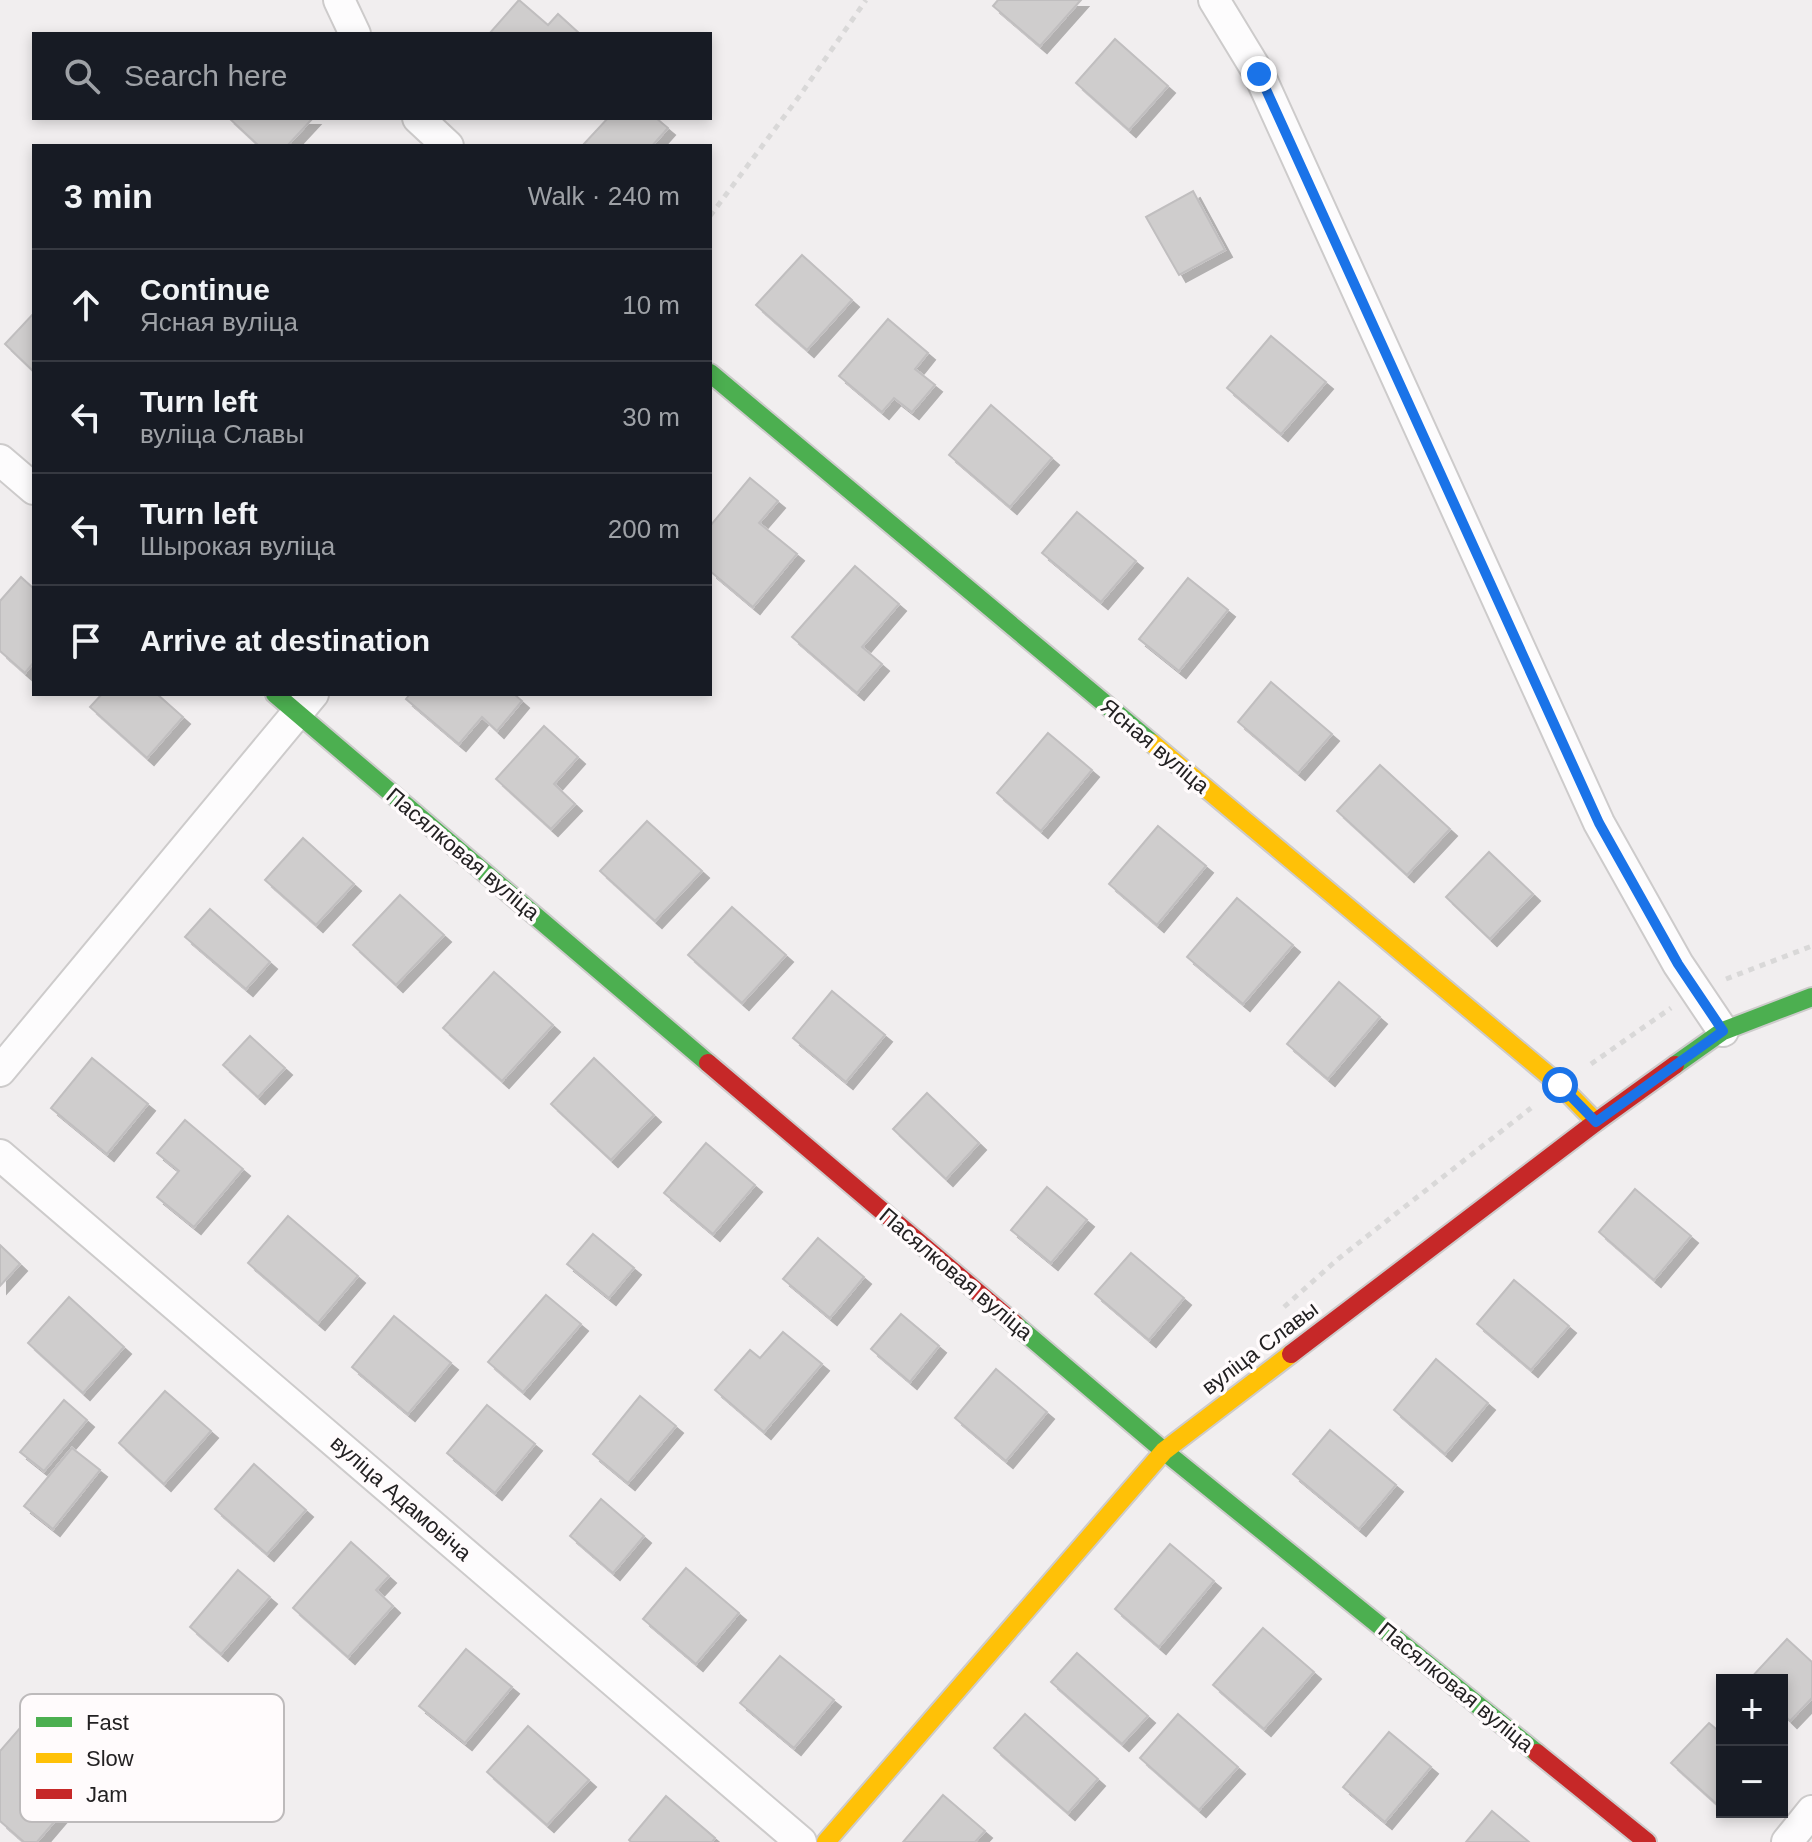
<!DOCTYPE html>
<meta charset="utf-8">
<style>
body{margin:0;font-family:Arial,sans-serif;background:#242831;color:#f1f3f6}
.controls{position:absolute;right:24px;bottom:24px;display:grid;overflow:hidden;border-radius:0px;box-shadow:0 4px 12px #0003}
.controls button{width:72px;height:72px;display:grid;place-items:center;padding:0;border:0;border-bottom:2px solid #363941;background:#171b24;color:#f1f3f6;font:40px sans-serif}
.stop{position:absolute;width:24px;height:24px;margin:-18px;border:6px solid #1a73e8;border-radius:50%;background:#fff}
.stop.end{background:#1a73e8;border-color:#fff;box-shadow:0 2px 8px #0008}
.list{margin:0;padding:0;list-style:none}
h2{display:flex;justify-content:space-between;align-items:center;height:104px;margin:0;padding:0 32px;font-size:34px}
h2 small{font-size:26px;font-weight:400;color:#9ea1a6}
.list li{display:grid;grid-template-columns:52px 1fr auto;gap:24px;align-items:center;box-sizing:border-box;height:112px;padding:0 32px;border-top:2px solid #363941}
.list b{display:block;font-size:30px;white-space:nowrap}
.list p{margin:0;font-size:26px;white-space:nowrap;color:#9ea1a6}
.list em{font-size:26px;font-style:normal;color:#9ea1a6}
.icon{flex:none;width:44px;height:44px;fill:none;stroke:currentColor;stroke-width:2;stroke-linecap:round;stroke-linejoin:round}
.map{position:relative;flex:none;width:1812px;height:1842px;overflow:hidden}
.search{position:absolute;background:#171b24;box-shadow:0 4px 12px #0003;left:32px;top:32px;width:680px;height:88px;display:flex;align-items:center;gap:20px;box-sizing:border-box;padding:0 28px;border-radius:0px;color:#9ea1a6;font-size:30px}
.panel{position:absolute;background:#171b24;box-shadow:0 4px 12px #0003;left:32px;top:144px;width:680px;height:552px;border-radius:0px}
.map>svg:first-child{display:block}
.building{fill:#cfcdcd;stroke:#c0bebf;stroke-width:2;filter:url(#shadow)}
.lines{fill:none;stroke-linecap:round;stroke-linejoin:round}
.street-casing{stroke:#cdcbcb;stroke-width:34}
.fast-casing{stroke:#cdcbcb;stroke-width:22}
.slow-casing{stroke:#cdcbcb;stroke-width:22}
.jam-casing{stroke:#cdcbcb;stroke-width:22}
.path{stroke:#d9d8d8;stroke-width:5;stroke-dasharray:6 6;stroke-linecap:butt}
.street{stroke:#fdfcfd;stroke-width:30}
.fast{stroke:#4caf50;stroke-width:18}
.slow{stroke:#ffc107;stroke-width:18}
.jam{stroke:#c62828;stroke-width:18}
.route{stroke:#1a73e8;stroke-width:10}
.labels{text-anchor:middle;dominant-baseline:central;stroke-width:7;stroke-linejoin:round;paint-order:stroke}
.street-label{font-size:22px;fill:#232122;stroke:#fffbfc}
.key{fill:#fffbfc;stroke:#bdbabb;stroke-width:2}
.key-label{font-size:22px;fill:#232122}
</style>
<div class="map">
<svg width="1812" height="1842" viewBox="0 0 1812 1842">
<defs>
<filter id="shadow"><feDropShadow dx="7" dy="7" stdDeviation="0" flood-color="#0004"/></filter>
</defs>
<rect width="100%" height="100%" fill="#f1eeef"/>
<g class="building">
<polygon points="519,0 548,25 558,14 580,34 489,34"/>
<polygon points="998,0 1081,0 1040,46 993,6"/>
<polygon points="1115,39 1168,86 1129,130 1076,83"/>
<polygon points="229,118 313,118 287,146 259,146"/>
<polygon points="608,118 656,118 668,128 652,146 582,146"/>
<polygon points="1193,191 1225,250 1179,275 1146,217"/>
<polygon points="802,255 852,300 807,350 756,305"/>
<polygon points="34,313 34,372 5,344"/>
<polygon points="888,319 928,353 915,369 935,385 912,412 894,398 882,412 839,376"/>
<polygon points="1271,336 1326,382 1281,434 1227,388"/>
<polygon points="991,405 1052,458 1010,507 949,455"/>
<polygon points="750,478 778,501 759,523 797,554 753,607 710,571 710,526"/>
<polygon points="1077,512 1136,561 1101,602 1042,553"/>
<polygon points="855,566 899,604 862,647 882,664 857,693 792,637"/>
<polygon points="21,577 34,589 34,662 25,673 0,651 0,601"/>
<polygon points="1188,578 1228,610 1179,671 1139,639"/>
<polygon points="1271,682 1332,734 1298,773 1238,722"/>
<polygon points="102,694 157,694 183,717 147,758 90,707"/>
<polygon points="410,694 514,694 522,701 497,731 482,717 459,744 406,699"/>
<polygon points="544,726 578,757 554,784 575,804 551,829 496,779"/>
<polygon points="1048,733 1092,770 1041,831 997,793"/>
<polygon points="1380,765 1450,829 1407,875 1337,811"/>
<polygon points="647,821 702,871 655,921 600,871"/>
<polygon points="1158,826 1206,866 1157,925 1109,884"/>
<polygon points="303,838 354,884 316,925 265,880"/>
<polygon points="1489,852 1533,894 1490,939 1446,897"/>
<polygon points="400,895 444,935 396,985 353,945"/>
<polygon points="1237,898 1293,945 1243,1004 1187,957"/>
<polygon points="732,907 786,955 742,1003 688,955"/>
<polygon points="210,909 270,962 246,989 185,937"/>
<polygon points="494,972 553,1025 502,1081 443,1028"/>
<polygon points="1339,982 1380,1017 1328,1079 1287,1044"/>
<polygon points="832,991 885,1035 846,1082 793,1038"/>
<polygon points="250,1036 285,1068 258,1097 223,1065"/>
<polygon points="92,1058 148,1104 107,1154 51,1108"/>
<polygon points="594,1058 654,1115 611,1160 551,1104"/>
<polygon points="927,1093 979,1143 946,1179 893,1129"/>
<polygon points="185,1120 243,1169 194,1227 157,1197 179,1171 157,1153"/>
<polygon points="706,1143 755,1185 713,1234 664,1193"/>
<polygon points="1047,1187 1087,1220 1051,1263 1011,1230"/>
<polygon points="1635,1189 1691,1236 1654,1280 1599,1232"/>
<polygon points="288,1216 358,1276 318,1323 248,1263"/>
<polygon points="593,1234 634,1268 609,1298 567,1264"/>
<polygon points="818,1238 864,1277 830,1318 783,1279"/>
<polygon points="0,1245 20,1264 0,1286"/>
<polygon points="1131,1253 1184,1298 1149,1340 1095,1294"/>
<polygon points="1514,1280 1569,1326 1531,1370 1477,1324"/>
<polygon points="546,1295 581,1324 523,1392 488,1362"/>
<polygon points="69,1297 124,1347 83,1393 28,1343"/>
<polygon points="901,1314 939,1346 910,1382 871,1349"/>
<polygon points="394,1316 451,1363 408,1414 352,1367"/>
<polygon points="783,1332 822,1364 764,1432 715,1390 750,1350 760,1358"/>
<polygon points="1436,1359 1488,1403 1445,1454 1394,1410"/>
<polygon points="996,1369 1047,1412 1006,1461 955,1418"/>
<polygon points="165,1391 211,1431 164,1484 119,1443"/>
<polygon points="640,1396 676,1426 628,1483 593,1454"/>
<polygon points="64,1400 87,1420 44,1471 20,1452"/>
<polygon points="487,1405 535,1444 495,1493 447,1453"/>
<polygon points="1330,1430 1396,1485 1359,1529 1293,1474"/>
<polygon points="72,1448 100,1470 53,1529 24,1506"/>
<polygon points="254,1464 306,1510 267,1554 215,1509"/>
<polygon points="601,1499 644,1536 613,1573 570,1536"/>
<polygon points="351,1542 389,1576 376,1590 393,1606 348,1657 293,1608"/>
<polygon points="1170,1544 1214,1581 1159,1647 1115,1609"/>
<polygon points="686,1568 739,1613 696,1664 643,1619"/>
<polygon points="238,1570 270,1597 221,1654 190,1627"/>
<polygon points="1263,1628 1314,1672 1264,1729 1213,1685"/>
<polygon points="1787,1639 1812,1662 1812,1698 1790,1721 1782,1713 1782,1680 1749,1680"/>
<polygon points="466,1649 512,1687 465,1743 419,1706"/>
<polygon points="1077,1653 1148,1716 1122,1744 1051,1682"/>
<polygon points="780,1656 834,1700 794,1748 740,1703"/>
<polygon points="41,1704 107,1760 37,1842 24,1842 0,1821 0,1751"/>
<polygon points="1025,1714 1098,1779 1068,1813 994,1748"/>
<polygon points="1178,1714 1238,1767 1199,1810 1140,1758"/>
<polygon points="1709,1723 1722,1734 1722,1805 1720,1807 1671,1763"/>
<polygon points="528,1726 589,1780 547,1825 487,1772"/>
<polygon points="1389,1732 1431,1767 1385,1822 1343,1787"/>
<polygon points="943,1795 985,1831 975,1842 903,1842"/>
<polygon points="666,1796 715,1838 712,1842 631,1842 629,1840"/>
<polygon points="1492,1811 1529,1842 1466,1842"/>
</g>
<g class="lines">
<g class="street-casing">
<g id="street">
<polyline points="339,0 355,34"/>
<polyline points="1214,0 1259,74 1599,823 1678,964 1723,1031"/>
<polyline points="418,118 448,146"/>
<polyline points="0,460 34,489"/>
<polyline points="0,1071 313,694"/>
<polyline points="0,1155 801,1842"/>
<polyline points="1787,1842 1812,1811"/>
</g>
</g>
<g class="fast-casing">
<g id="fast">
<polyline points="710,373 1152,743"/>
<polyline points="275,694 708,1063"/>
<polyline points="1675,1065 1723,1031 1812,997"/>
<polyline points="1015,1324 1164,1451 1537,1753"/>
</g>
</g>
<g class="slow-casing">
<g id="slow">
<polyline points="1152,743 1560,1085 1596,1122"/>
<polyline points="826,1842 1164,1451 1291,1354"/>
</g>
</g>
<g class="jam-casing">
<g id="jam">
<polyline points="708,1063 1015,1324"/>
<polyline points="1291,1354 1596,1122 1675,1065"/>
<polyline points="1537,1753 1647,1842"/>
</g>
</g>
<g class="path">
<polyline points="710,216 801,94 866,0"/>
<polyline points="1726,979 1812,946"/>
<polyline points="1591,1064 1671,1008"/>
<polyline points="1284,1307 1338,1259 1531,1108"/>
</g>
<use href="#street" class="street"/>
<use href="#fast" class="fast"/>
<use href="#slow" class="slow"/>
<use href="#jam" class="jam"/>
</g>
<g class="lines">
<polyline class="route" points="1259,74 1599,823 1678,964 1723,1031 1596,1122 1560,1085"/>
</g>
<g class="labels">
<g class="street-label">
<text transform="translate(1155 746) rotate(40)">Ясная вуліца</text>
<text transform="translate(463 854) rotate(40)">Пасялковая вуліца</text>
<text transform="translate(956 1274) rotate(40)">Пасялковая вуліца</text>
<text transform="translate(1260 1348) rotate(-37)">вуліца Славы</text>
<text transform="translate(401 1498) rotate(41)">вуліца Адамовіча</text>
<text transform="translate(1456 1687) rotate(39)">Пасялковая вуліца</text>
</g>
</g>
<rect x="20" y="1694" width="264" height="128" rx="12" class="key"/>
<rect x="36" y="1717" width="36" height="10" fill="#4caf50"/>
<rect x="36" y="1753" width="36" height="10" fill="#ffc107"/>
<rect x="36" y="1789" width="36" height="10" fill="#c62828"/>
<g class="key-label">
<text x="86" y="1730">Fast</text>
<text x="86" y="1766">Slow</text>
<text x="86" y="1802">Jam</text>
</g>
</svg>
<div class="controls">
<button>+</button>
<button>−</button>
</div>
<div class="stop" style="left:1560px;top:1085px"></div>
<div class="stop end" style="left:1259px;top:74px"></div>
<div class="search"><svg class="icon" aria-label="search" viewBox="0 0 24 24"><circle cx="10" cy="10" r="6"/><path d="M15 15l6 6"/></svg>Search here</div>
<section class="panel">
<h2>3 min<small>Walk · 240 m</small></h2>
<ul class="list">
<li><svg class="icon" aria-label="ahead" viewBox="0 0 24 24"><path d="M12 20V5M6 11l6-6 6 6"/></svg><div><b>Continue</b><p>Ясная вуліца</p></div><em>10 m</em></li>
<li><svg class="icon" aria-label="left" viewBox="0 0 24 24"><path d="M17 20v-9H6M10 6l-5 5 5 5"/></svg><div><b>Turn left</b><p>вуліца Славы</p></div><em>30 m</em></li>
<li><svg class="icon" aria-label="left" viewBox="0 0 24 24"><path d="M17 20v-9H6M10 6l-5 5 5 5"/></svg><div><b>Turn left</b><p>Шырокая вуліца</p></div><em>200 m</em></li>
<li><svg class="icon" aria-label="arrive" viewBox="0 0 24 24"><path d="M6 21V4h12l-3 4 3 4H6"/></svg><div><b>Arrive at destination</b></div></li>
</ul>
</section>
</div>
